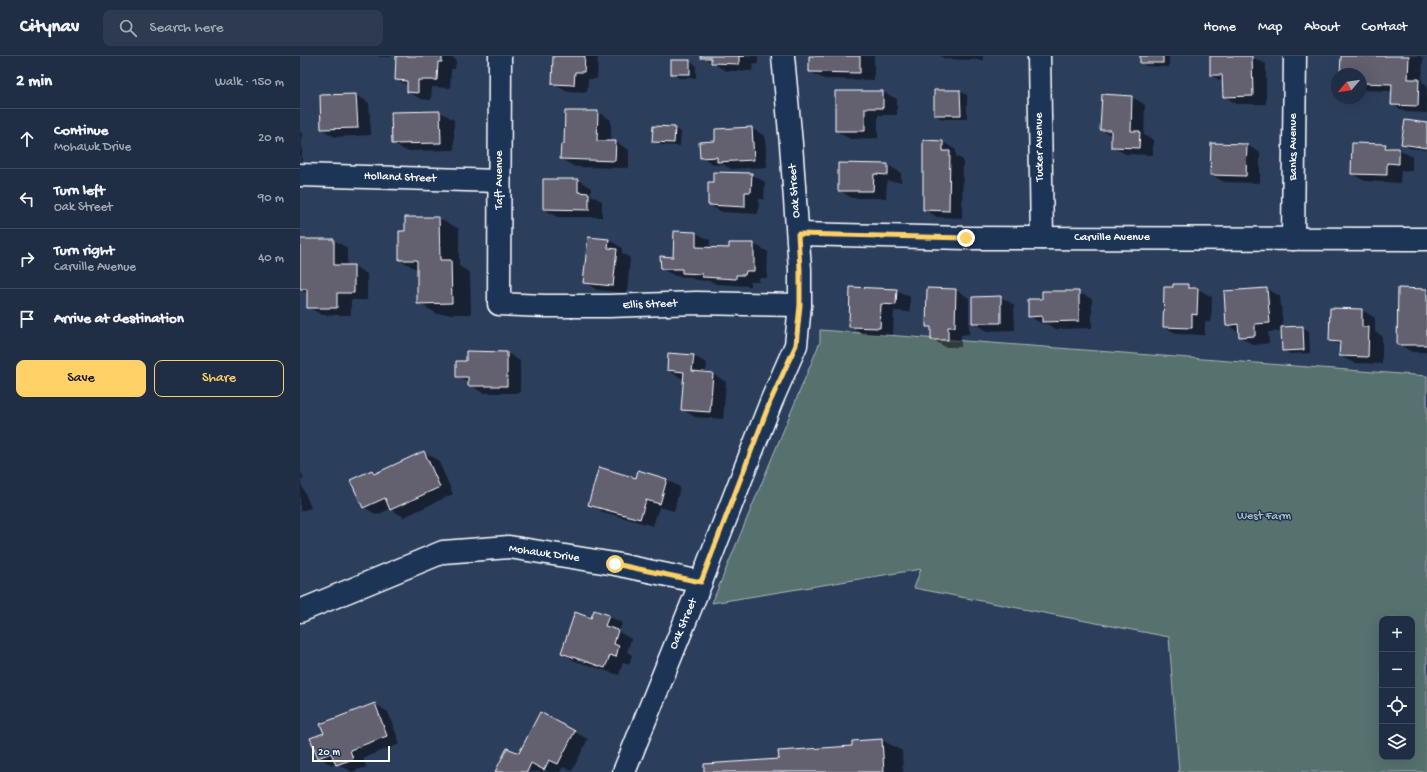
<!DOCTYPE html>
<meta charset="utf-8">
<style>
body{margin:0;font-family:"Gochi Hand",sans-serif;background:#2d3a50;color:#f1f3f6}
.controls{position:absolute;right:12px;bottom:12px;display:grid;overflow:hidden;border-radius:8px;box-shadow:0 4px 16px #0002}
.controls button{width:36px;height:36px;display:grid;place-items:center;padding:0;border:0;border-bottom:1px solid #3d4a5e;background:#202e45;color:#f1f3f6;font:20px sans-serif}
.compass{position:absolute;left:1031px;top:12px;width:36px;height:36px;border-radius:50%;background:#202e45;box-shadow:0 4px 16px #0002;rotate:241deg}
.scale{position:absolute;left:12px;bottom:10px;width:78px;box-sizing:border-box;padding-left:4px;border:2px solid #fff;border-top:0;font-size:11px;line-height:14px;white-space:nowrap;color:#fff;-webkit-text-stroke:3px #1d3557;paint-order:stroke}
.stop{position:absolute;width:12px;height:12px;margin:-9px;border:3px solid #ffd166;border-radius:50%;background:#fff}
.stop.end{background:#ffd166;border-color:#fff;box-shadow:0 1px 4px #0008}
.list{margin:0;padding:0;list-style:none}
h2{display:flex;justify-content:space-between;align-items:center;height:52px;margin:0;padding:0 16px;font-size:17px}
h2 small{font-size:13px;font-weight:400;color:#a2a8b3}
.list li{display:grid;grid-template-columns:26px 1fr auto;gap:12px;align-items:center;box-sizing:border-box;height:60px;padding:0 16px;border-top:1px solid #3d4a5e}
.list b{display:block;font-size:15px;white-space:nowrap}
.list p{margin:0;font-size:13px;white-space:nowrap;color:#a2a8b3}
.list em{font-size:13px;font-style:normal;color:#a2a8b3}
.actions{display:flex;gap:8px;padding:12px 16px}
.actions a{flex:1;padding:9px 0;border:1px solid #ffd166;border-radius:8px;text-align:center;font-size:14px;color:#ffd166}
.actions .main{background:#ffd166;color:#111}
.icon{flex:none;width:22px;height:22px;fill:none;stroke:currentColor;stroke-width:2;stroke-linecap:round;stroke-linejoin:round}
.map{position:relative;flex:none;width:1127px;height:716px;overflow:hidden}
header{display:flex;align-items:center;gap:24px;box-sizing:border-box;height:56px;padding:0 20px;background:#202e45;border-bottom:1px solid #3d4a5e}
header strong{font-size:19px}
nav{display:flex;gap:22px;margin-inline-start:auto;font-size:14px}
.search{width:280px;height:36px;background:#2d3a50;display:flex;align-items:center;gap:10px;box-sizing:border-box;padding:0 14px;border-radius:8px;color:#a2a8b3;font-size:15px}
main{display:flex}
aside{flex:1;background:#202e45}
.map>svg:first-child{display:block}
.green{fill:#57716e;stroke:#abb8b6;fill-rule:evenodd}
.shadow{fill:#0007}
.building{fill:#636070;stroke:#fff}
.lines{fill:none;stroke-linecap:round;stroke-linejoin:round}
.minor-casing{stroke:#fff;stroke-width:25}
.minor{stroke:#1d3557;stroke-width:22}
.route{stroke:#ffd166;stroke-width:5}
.labels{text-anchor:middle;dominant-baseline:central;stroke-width:3;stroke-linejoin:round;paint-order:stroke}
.street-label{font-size:12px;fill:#fff;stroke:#1d3557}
.park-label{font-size:12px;fill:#b3bfbe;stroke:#1d3557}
</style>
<header>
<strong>Citynav</strong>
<div class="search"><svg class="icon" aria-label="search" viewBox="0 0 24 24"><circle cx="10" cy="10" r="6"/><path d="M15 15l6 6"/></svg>Search here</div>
<nav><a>Home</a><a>Map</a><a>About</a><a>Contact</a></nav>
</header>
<main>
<aside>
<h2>2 min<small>Walk · 150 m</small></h2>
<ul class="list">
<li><svg class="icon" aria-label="ahead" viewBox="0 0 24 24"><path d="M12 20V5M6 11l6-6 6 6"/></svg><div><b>Continue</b><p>Mohawk Drive</p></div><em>20 m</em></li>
<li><svg class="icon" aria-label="left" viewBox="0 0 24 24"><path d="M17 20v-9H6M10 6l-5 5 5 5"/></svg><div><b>Turn left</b><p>Oak Street</p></div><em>90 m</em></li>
<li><svg class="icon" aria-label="right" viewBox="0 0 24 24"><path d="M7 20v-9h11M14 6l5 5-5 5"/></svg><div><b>Turn right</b><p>Carville Avenue</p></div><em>40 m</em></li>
<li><svg class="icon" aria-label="arrive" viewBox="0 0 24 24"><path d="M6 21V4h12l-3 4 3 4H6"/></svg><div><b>Arrive at destination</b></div></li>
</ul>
<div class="actions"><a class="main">Save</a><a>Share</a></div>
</aside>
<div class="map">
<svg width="1127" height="716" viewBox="0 0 1127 716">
<rect width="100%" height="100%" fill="#2b3e5c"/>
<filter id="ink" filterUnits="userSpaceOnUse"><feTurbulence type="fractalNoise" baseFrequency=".025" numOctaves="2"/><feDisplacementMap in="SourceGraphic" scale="8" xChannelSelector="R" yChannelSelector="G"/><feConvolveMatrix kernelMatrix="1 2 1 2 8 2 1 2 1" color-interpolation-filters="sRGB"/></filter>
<g filter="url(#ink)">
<path class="green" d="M520,274L1127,320V716H879L869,581L614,532L621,513L412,547L520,286ZM1082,563H1112V701H1082Z"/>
<g class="shadow">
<polygon points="78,0 91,0 91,1 80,1"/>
<polygon points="97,0 151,0 156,4 155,13 151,13 150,32 132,31 131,44 121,43 108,36 108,30 96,23"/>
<polygon points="255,0 298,0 297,23 288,23 287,36 267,35 253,27"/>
<polygon points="401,0 458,0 458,8 453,8 452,15 426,15"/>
<polygon points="510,0 574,0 574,24 524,23 510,16"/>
<polygon points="640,0 683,0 683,4 646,3"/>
<polygon points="841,0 869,0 869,11 847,10 841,7"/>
<polygon points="1042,0 1120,0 1123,2 1122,26 1127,29 1127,57 1105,56 1092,48 1092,35 1064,34 1061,32 1061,18 1041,18"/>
<polygon points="911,1 952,1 966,8 966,48 937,48 923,40 923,26 911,19"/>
<polygon points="389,5 396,9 396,22 379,22 372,18"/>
<polygon points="635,35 660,35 667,39 667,63 642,63 635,59"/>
<polygon points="536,36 583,36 597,43 597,59 578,59 578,82 550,83 536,75"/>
<polygon points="56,39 69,47 71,79 35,81 22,73"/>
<polygon points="832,41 845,49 844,79 853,84 853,99 825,98 812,90 812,80 801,73"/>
<polygon points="140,56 154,64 154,94 106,95 93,87 92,57"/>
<polygon points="298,56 311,64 311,86 316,86 329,94 329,112 275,111 261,103 265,89"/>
<polygon points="1127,68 1127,94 1109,92 1102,88"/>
<polygon points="374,72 381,76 380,90 360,89 353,85"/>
<polygon points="451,72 465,80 467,111 431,113 423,108 415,109 401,101 416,86"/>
<polygon points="0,76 2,77 2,112 0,112"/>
<polygon points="643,86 656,94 656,100 663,104 662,162 637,161 624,153"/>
<polygon points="947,89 960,97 960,127 924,126 911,119"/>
<polygon points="1085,89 1093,93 1099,93 1112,101 1112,115 1101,114 1100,127 1065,125 1052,118"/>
<polygon points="588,109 601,117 601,126 587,125 586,142 552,142 539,134"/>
<polygon points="451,118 465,126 464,143 459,143 458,158 422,156 409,149"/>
<polygon points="278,124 291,132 291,139 302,145 302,161 257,161 244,153"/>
<polygon points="106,162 139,162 159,173 159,210 170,217 171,258 138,258 118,247 118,214 100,204 106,176"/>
<polygon points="375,176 396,177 410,184 409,193 430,193 430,188 454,188 468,196 467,222 459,222 459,226 450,226 450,230 416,228 410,225 396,224 389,221 375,220 362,213 374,202"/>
<polygon points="288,182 309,184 322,192 322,197 330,202 327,237 297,234 284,226"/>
<polygon points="0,184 34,184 47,192 47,210 54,210 67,218 67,244 51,244 51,259 22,259 8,251 8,238 0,234"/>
<polygon points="888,229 894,233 898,233 912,241 911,266 905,266 905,279 877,278 864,270 874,232"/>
<polygon points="967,233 980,240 983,272 1003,271 1009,275 1010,297 990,298 983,294 983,275 968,276 969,287 954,289 940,281 940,277 927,269"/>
<polygon points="597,234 610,241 610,256 594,255 593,279 563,278 550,270"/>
<polygon points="656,234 669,242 669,278 661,279 661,291 645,291 632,283 632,273 627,270"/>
<polygon points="1127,234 1127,296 1112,296 1098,288"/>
<polygon points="778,236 792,243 792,272 756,273 747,268 743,268 729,260 743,244"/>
<polygon points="701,241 714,249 715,274 687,275 673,267"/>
<polygon points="1062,254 1075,262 1075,276 1082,280 1082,308 1054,307 1040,300 1041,290 1030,284"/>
<polygon points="207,297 220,305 220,337 183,337 157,320 167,306"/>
<polygon points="393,300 407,307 406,317 413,318 426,326 423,363 395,361 382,353 384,322 381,322 368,314"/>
<polygon points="124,396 138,404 153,438 104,461 90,453 77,459 64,451 72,415 76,418"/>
<polygon points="0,416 4,422 0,424"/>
<polygon points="336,423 367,424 380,431 374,455 359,451 353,470 303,456 289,448"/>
<polygon points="0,425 11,452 0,455"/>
<polygon points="308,560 322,567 319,576 331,583 327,596 332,599 329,608 323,606 319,619 275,605 262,597 292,563"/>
<polygon points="75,648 88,656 100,688 63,702 66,711 52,716 37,707 32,709 19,701 25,677"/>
<polygon points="240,658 288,683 272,715 263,711 260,716 248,716 245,714 244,716 196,716 219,699"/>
<polygon points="582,684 602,695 603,716 405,716 553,691"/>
</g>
<g class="building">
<polygon points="96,0 142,0 142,6 138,6 137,24 118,24 118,37 107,36 107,25 95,24"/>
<polygon points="253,0 285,0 284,16 275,16 274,29 252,28"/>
<polygon points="400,0 445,0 439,0 439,8 411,7 411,2 400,2"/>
<polygon points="509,0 560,0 560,17 509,16"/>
<rect x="840" y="0" width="23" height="7"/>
<polygon points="910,0 952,0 953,40 923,41 922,19 910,19"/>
<polygon points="1041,0 1109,0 1108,23 1119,23 1118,50 1091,49 1092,28 1061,27 1061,18 1040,18"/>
<rect x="371" y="4" width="19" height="14"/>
<polygon points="634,34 660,34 661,59 634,59"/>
<polygon points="535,35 583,35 583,52 565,52 565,75 535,75"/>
<polygon points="56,38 58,72 21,73 20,39"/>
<polygon points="802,38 832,40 831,75 840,75 839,92 811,91 811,74 800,74"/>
<polygon points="140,55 141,87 92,88 91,56"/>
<polygon points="265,55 298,55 297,85 316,85 315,105 260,103 261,88 264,88"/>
<polygon points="1105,64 1127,67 1127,92 1101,88"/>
<polygon points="353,70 375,71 374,87 352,86"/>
<polygon points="452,71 454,104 417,106 417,101 400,102 399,86 415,85 415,73"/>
<polygon points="623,84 643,85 643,95 650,95 649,155 623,154"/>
<polygon points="911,87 947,88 946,120 910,119"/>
<polygon points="1052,87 1086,88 1085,92 1099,92 1099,108 1087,107 1087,119 1051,118"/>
<polygon points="538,107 588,108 588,119 574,118 573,135 538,135"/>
<polygon points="413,116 452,117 451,136 445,136 445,151 408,149 408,126 413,126"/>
<polygon points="243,123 278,123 278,136 289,137 289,154 243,153"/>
<polygon points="105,161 139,161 140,204 151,204 152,247 117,248 117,204 99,204 99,175 105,175"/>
<polygon points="374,175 396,176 396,191 429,192 429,187 454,187 454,215 446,215 445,219 436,219 436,223 402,221 402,218 382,217 382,213 361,213 360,200 373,201"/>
<polygon points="288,181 309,183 308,192 317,193 313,230 283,227"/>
<polygon points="0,183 34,183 34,209 54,209 54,237 37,237 37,252 7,252 7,233 0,233"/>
<polygon points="873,228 888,228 888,232 898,232 897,259 892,258 892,272 863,271 864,231 873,231"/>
<polygon points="550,231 597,233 596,249 581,248 580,272 549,271"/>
<polygon points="627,232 656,233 655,271 648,271 648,284 631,284 631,271 626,271"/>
<polygon points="967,232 970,267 955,268 955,280 939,281 938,268 926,270 924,235"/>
<polygon points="1098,232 1127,233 1127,289 1097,289"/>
<polygon points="742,235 779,235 779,265 742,266 742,260 728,261 728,243 742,243"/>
<polygon points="701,240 701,267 672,267 672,241"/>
<polygon points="1030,252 1062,253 1062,271 1069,271 1068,301 1039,300 1040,286 1029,285"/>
<polygon points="1003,270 1004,294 982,295 981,271"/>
<polygon points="166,295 207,296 207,330 168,330 168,321 156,321 156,305 166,305"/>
<polygon points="368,297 394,299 392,315 413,317 410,356 381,354 384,316 367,314"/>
<polygon points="124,395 140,431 90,454 85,442 63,452 50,424 72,414 74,418"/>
<polygon points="299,411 336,422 338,414 367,423 360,448 346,444 340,463 288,449"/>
<polygon points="294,554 309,559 305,570 318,574 314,588 319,590 316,601 310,599 305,612 261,597 275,556 291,562"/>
<polygon points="75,647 87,680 50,694 53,703 36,709 31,697 18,702 10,682 24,677 20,668"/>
<polygon points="240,656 275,675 258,708 249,704 244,714 231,707 227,716 195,716 207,692 219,697"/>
<polygon points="582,683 584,716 404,716 404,708 479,703 478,695 552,690 552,685"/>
</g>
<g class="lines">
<g class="minor-casing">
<g id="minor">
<polyline points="200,0 199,248 245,250 309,250 396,247 500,249"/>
<polyline points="739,0 742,182"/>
<polyline points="0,119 199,125"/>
<polyline points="498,178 666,182 1127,183"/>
<polyline points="993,183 995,0"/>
<polyline points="0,555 143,496 209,491 315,508 401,526"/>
<polyline points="324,716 401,526 471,346 496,289 500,249 500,213 491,88 483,0"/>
</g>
</g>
<use href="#minor" class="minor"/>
</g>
</g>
<g class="lines" filter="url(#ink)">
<polyline class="route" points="315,508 401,526 470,346 496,289 500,249 500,213 498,178 666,182"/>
</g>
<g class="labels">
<g class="street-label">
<text transform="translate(740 91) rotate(-91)">Tucker Avenue</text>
<text transform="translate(994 91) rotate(-90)">Banks Avenue</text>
<text transform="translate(100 122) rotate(2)">Holland Street</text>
<text transform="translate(200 124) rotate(-90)">Taft Avenue</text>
<text transform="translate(495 135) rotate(-94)">Oak Street</text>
<text x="812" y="182">Carville Avenue</text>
<text transform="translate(350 249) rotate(-2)">Ellis Street</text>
<text transform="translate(244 498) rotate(8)">Mohawk Drive</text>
<text transform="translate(384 568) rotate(-67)">Oak Street</text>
</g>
<g class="park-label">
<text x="964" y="461">West Farm</text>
</g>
</g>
</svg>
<div class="controls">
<button>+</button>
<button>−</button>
<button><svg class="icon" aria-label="locate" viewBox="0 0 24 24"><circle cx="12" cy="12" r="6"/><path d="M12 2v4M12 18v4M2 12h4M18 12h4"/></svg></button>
<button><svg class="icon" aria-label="layers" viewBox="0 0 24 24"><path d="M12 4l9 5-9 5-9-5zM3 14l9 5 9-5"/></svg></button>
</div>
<svg class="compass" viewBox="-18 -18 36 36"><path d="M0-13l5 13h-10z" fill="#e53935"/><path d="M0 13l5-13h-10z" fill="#a2a8b3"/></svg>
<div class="scale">20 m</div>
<div class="stop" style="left:315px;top:508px"></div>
<div class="stop end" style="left:666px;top:182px"></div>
</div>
</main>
